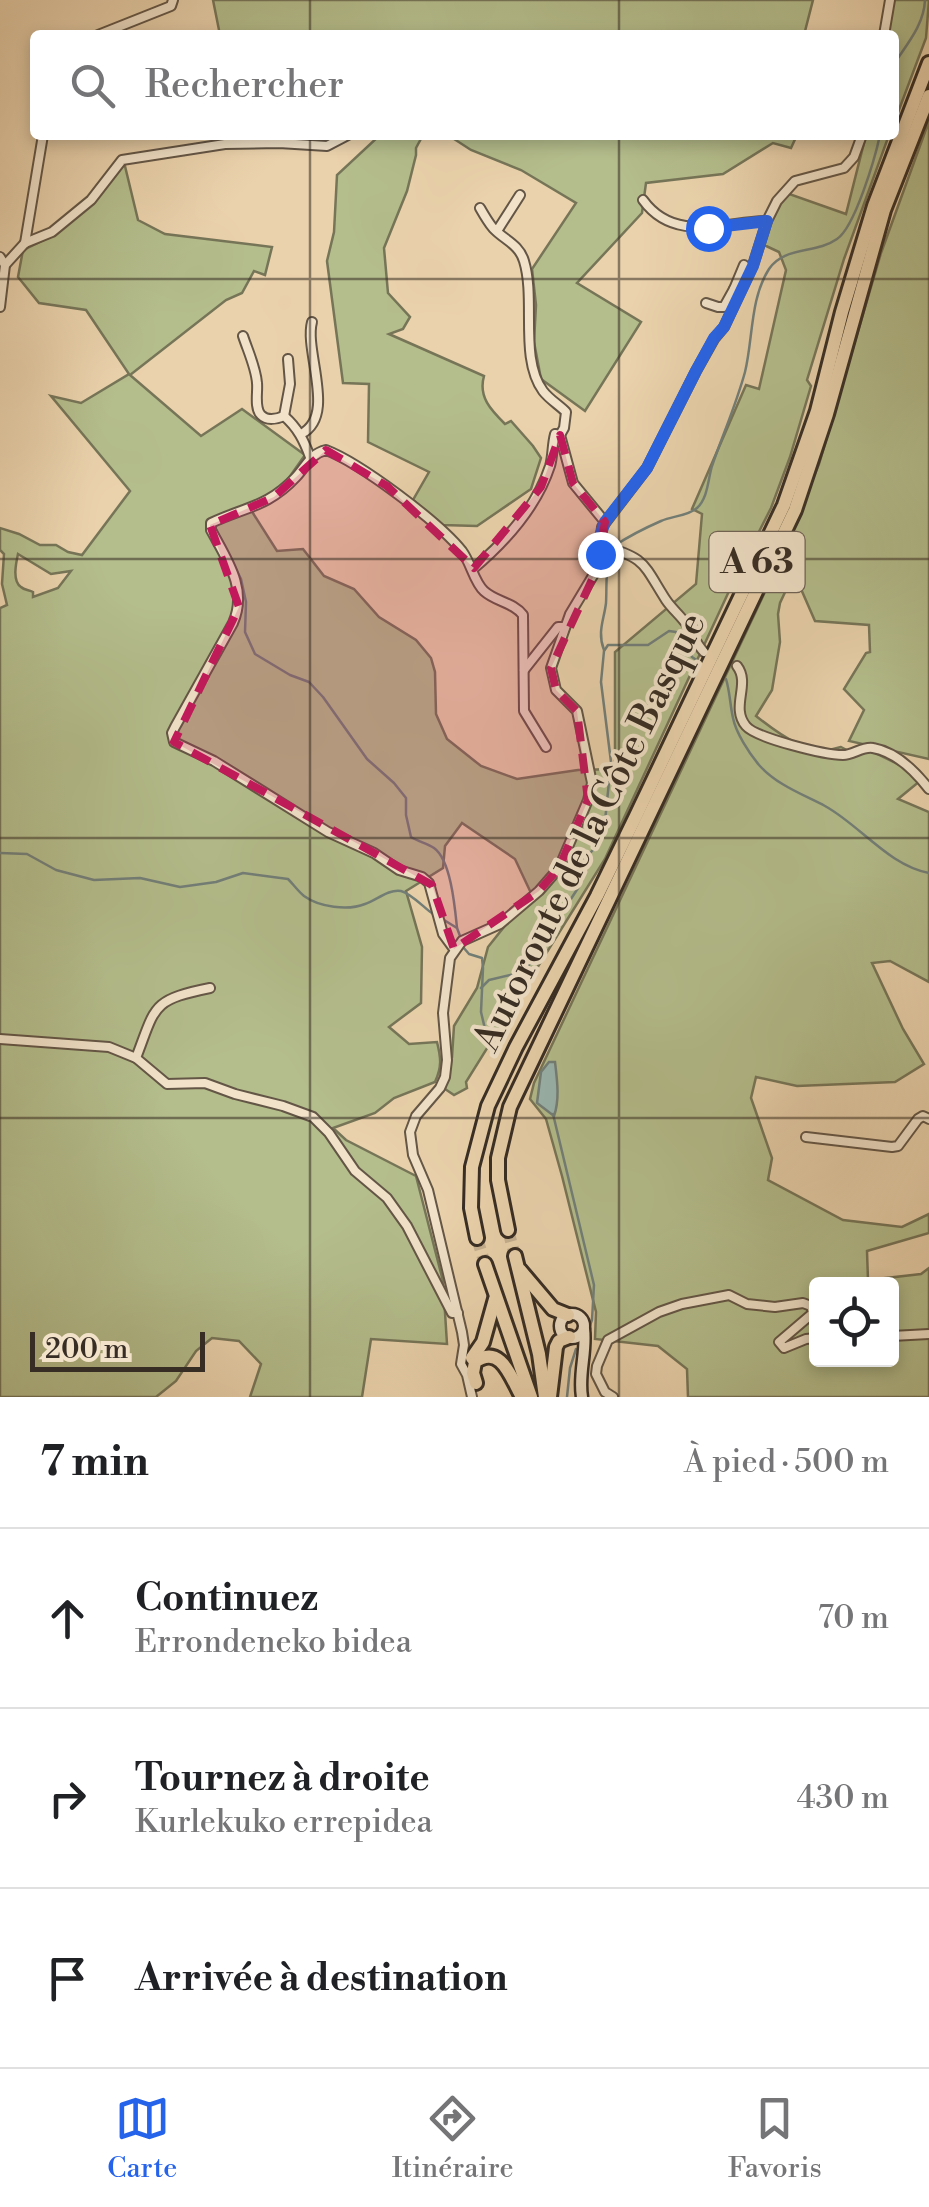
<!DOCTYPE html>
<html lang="fr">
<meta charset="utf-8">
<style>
body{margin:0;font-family:"Libre Bodoni",serif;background:#f2f2f2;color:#202124}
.controls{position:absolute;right:30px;bottom:30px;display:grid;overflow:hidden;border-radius:10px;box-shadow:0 5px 15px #0003}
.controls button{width:90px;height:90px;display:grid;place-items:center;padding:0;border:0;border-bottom:2px solid #e0e0e0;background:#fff;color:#202124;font:50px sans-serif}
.scale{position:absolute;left:30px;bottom:25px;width:175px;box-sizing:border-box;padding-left:10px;border:5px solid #372d24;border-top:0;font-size:28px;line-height:35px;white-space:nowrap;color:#372d24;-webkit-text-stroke:8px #f1e2c9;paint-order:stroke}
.stop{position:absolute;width:30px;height:30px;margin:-22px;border:8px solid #2563eb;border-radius:50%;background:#fff}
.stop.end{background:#2563eb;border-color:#fff;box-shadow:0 2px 10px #0008}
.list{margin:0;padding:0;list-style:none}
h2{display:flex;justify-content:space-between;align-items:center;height:130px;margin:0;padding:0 40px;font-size:42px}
h2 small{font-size:32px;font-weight:400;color:#757577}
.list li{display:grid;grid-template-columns:65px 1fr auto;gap:30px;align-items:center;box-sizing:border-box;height:180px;padding:0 40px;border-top:2px solid #e0e0e0}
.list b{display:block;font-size:38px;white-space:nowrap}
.list p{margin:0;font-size:32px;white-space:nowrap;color:#757577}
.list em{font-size:32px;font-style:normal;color:#757577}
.icon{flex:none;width:55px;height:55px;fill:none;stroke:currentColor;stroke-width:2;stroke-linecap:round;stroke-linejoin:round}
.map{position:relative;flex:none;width:929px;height:1397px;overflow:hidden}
.search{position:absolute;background:#fff;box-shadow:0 5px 15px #0003;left:30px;right:30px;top:30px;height:110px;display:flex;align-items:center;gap:25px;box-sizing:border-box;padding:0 35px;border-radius:10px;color:#757577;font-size:38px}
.sheet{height:670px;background:#fff}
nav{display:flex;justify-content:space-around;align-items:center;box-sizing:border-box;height:140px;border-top:2px solid #e0e0e0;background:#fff;font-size:28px;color:#757577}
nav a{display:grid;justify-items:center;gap:5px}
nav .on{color:#2563eb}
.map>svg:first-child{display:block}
.green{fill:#b4bd8c;stroke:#767558;stroke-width:2.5;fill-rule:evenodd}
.water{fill:#9ab6b1;stroke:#727f79;stroke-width:2.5}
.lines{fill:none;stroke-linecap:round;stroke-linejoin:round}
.stream{stroke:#727f79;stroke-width:2.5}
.highway-tunnel{stroke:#c6b191;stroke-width:12;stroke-dasharray:12 6;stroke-linecap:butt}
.street-casing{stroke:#645646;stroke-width:12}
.secondary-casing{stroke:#372d24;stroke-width:15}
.highway-casing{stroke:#372d24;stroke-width:18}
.street{stroke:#f1e2c9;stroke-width:8}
.secondary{stroke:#f1e2c9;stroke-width:10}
.highway{stroke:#ead2ac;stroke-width:12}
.route{stroke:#2563eb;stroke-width:12}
.marked{fill:#c2185b;fill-opacity:0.2;stroke:#c2185b;stroke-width:8;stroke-dasharray:20 12;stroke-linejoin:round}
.grid{fill:none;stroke:#372d24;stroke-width:2.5;stroke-opacity:0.55}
.labels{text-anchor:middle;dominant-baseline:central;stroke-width:8;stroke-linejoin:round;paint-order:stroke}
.shield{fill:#f1e2c9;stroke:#6f6356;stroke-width:2.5}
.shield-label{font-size:35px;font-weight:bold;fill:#372d24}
.street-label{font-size:38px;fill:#372d24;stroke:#f1e2c9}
</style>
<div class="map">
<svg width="929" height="1397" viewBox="0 0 929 1397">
<rect width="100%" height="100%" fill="#ead2ac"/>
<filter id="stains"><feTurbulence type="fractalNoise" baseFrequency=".002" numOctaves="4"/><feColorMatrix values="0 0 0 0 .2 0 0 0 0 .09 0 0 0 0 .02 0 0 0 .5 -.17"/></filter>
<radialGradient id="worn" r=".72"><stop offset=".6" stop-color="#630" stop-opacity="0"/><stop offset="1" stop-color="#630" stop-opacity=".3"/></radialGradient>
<g class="green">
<polygon points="213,0 813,0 804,35 220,35"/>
<polygon points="889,0 929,0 926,38 894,123 894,35 883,35"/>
<path d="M929,121V759L849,741L864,710L844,689L866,653L870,652L869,625L815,621L794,573L780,603L778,614L780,642L772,690L756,716C780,735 810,758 841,747L856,755L871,751L908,769L920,781L898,799L929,812V982L890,961L872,963L903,1029L924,1064L895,1082L797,1086L756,1077L751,1098L772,1158L768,1180L843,1220L902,1227L929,1214V1233L867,1251L868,1280L921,1274L929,1268V1397H688L687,1369L658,1346L595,1339L596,1312L562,1176L546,1119L530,1099L534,1083L772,577L819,464L881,253ZM816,1284H892V1360H816Z"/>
<path d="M380,135H423L416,148V155L407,191L384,248L388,293L410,317L403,329L389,334L484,376C478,397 491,410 505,424L511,421L533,446L541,458L531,489L477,526L442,525L413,500L429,472L368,442L369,384L343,383L327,261L334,232L337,175Z"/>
<polygon points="448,135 797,135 791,148 773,143 723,174 646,183 642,213 577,283 641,322 585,411 541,379 534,342 536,305 532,269 576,203 521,170 471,150"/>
<path d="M866,135H889L844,259L807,380L811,386L790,457L771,508L730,589L605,859L466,1082L467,1088L454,1095L445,1089L450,1058L452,1057L454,1026L477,988L488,947L531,893L515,859L462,823L445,846L443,868L406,891L422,947L421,1003L389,1027L409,1044L437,1042C441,1058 442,1067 435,1082L394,1098L375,1113L333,1128L346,1140L416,1176L443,1281L447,1344L371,1339L362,1397H250L261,1364L239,1341L212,1338L196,1351L176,1381L156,1397H0V608L7,605L2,584L4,554L0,550V528L19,534L40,545H56L68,552L82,555L130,491L51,396L81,403L129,374L86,310L39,303L18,277L23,250L54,235L92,202L124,162L138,220L165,234L272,247L265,275L254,271L242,293L226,300L130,375L201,436L242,409L305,455L281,489L251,510L277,551L303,549L324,576L354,589L379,617L416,640L431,658L435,672L436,714L447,739L481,766L517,779L578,770L615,769V652L696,584L702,514L692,509L746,385L759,389L786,270L779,252L764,245L781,191L846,214ZM18,554L51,574L71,571L58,588L33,597V592C29,590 24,590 21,587C12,581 16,563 18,554Z"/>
</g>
<path class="water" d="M549,1062H555C557,1079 560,1099 554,1116L537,1103L541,1072Z"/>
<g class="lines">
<g class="stream">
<path d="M894,64C907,44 924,25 925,0"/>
<path d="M215,527L241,579L246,602L245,632L255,654L290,675L309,682L323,697L367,759L394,783L406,798V815L411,837C419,842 427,843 434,848C451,860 455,908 457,928"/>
<path d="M614,546C629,536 645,528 661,521C672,516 688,516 697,508C708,498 708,479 712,466C723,434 736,405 745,372C753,340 750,298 769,269C784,246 816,254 837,239C855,227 875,158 880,135"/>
<path d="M604,650C597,632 604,620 606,603C607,586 605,570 610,554"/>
<path d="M726,679C730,692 730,705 733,718C736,733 749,753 759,765C777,785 802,794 825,806C861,826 888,865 929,873"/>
<path d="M0,853L27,854L56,870L94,880L140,878L180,887L216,882L243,873L288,879C293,884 298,891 304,896C319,907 348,911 365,904C377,900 388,889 401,891C412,894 424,908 433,914"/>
<polyline points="444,920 457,928 460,936"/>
<polyline points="463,947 469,954 482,958 483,968 481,1012 489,1046"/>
<polyline points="481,988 489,980 523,972 530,964 541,928 567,905 580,885 586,858 597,845 604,831 611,762 601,682 604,651 608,645 648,645 669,631 676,632 692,657 698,661"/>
<polyline points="553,1114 594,1285 592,1320 588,1330"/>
<polyline points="567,1397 570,1368 576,1349"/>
</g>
<g class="highway-tunnel">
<polyline points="508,1230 515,1256"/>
<polyline points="477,1238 485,1264"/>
</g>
<g class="street-casing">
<g id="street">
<polyline points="98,35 171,6 173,0"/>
<polyline points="884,35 890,0"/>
<path d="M643,200C674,243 724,222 767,221"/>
<polyline points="497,231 520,195"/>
<polyline points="25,243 43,135"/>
<polyline points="0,257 5,265 0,307"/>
<polyline points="5,265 25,243 52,232 91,200 122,160 225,144 279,143 327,146 348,135"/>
<polyline points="737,291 734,289 744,265"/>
<polyline points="706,303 718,307 724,307 734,289"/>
<path d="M243,336C248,351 256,368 257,383C258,392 254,408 261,415C267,421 277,419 284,416C298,428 304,441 310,457"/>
<polyline points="284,416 290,384 288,359"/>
<path d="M301,434C337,416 304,352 312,322"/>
<polyline points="560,435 573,483 605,522"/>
<path d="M601,546C646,557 643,564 666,600C672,609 681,616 687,625C693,634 696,644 704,652"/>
<path d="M473,569C505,542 537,506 550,466C553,456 552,445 555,434L560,435L564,428L566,412C559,405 549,399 543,391C519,358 536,300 524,261C519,244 504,240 493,228C488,222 484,215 480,208"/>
<path d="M737,666C751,684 730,707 746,726C756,738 825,755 843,755C853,755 863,746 873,748C896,752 915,771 929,789"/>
<polyline points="524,670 558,627 565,627"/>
<path d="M454,949L443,934L429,883L422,877L399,870L374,853L328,832L214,761L174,742L172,733L175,727L233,623C248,589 227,560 211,530V523C245,507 268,507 296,477C307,465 310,454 326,450C360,463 439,522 462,551C471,563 474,582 484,591C496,602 513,602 523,615L524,711L546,747"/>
<polyline points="0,1039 109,1047 136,1058 167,1084 205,1083 235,1094 283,1106 313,1117 329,1133 355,1171 387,1198 407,1226 452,1313 458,1313"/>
<path d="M136,1058C156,1006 151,1000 210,988"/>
<polyline points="806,1137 892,1147 898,1146 918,1119 923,1116 929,1119"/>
<polyline points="892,1336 929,1334"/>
<polyline points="472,1397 467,1375 461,1364 464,1345 462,1332 428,1190 413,1155 410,1132 416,1116 440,1088 445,1077 447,1060 443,1013 450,958 462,941 500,924 539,891 559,868 588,800 592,783 577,711 556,690 551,668 570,614 597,569 602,527 647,468 696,371 714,339 724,327 753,265 767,221 777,201 795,181 844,168 854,157 862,135"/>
<polyline points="613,1397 605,1392 596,1374 597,1366 608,1340 659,1312 682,1304 729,1295 747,1304 775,1307 803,1303 811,1306 813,1313 779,1342 784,1348 806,1339 816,1338"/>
</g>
</g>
<g class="secondary-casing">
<g id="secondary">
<circle cx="572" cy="1326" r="12"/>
<path d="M582,1397C578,1374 587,1352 584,1329"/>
</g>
</g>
<g class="highway-casing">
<g id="highway">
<polyline points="508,1230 498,1180 498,1158 510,1107 795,510 827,414 884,210 929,96"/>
<polyline points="477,1238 471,1208 472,1167 488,1106 516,1047 597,896 635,818 784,505 817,411 842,312 874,206 929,63"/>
<polyline points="515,1256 539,1354 545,1397"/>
<polyline points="485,1264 531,1397"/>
<polyline points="520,1270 553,1309 568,1315"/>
<polyline points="472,1358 483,1342 495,1299"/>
<path d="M476,1383L473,1373L475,1362C501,1343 511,1378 522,1397"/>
<polyline points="550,1397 556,1347 559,1341 569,1337"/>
</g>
</g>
<use href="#street" class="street"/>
<use href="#secondary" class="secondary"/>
<use href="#highway" class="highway"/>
</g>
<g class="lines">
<polyline class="route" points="600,554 600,536 605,522 647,468 696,371 714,338 724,327 753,266 767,221 708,228"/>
</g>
<path class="marked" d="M560,435L573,483L605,522L597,569L551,668L556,690L577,711L588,800L559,868L539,891L454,949L432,885L174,742L239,607L210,525L274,497L326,450L387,486L474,568L541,487Z"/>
<path class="grid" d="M310,0V35M619,0V35M310,135V1397M619,135V1397M0,279H929M0,559H929M0,838H929M0,1118H929"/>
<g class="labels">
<rect class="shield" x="709.5" y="532" width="95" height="60" rx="8"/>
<g class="shield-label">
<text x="757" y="562">A 63</text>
</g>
<g class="street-label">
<text transform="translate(590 832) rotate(-64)">Autoroute de la Côte Basque</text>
</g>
</g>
<rect width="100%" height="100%" filter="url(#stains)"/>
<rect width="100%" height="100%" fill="url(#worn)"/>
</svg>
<div class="controls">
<button><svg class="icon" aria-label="locate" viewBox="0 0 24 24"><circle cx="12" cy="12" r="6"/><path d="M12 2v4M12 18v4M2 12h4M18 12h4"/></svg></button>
</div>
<div class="scale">200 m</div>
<div class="stop" style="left:708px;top:228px"></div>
<div class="stop end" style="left:600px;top:554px"></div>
<div class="search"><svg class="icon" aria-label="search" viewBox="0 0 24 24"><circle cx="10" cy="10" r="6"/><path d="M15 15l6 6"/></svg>Rechercher</div>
</div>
<section class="sheet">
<h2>7 min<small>À pied · 500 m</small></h2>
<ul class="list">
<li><svg class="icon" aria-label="ahead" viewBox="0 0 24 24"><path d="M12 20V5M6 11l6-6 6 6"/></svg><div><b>Continuez</b><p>Errondeneko bidea</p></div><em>70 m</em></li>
<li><svg class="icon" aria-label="right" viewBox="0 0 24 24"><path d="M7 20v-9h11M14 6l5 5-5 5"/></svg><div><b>Tournez à droite</b><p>Kurlekuko errepidea</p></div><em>430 m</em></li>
<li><svg class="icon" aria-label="arrive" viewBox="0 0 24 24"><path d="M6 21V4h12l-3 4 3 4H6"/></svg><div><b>Arrivée à destination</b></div></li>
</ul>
</section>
<nav>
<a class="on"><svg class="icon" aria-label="map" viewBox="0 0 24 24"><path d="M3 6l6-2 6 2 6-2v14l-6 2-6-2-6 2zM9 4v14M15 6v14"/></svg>Carte</a>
<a><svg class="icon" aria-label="directions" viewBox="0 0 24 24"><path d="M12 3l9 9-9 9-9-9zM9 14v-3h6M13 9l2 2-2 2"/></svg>Itinéraire</a>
<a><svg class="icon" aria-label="saved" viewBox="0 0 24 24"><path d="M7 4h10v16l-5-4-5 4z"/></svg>Favoris</a>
</nav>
